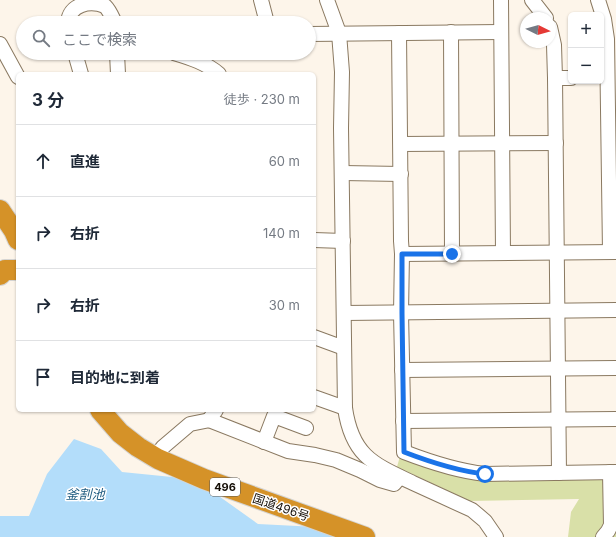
<!DOCTYPE html>
<html lang="ja">
<meta charset="utf-8">
<style>
body{margin:0;font-family:Inter,"Noto Sans JP",sans-serif;background:#f2f2f3;color:#1f2937}
.controls{position:absolute;right:12px;top:12px;display:grid;overflow:hidden;border-radius:6px;box-shadow:0 1px 3px #0004}
.controls button{width:36px;height:36px;display:grid;place-items:center;padding:0;border:0;border-bottom:1px solid #e0e1e3;background:#fff;color:#1f2937;font:20px sans-serif}
.compass{position:absolute;left:520px;top:12px;width:36px;height:36px;border-radius:50%;background:#fff;box-shadow:0 1px 3px #0004;rotate:95deg}
.stop{position:absolute;width:12px;height:12px;margin:-9px;border:3px solid #1a73e8;border-radius:50%;background:#fff}
.stop.end{background:#1a73e8;border-color:#fff;box-shadow:0 1px 4px #0008}
.list{margin:0;padding:0;list-style:none}
h2{display:flex;justify-content:space-between;align-items:center;height:52px;margin:0;padding:0 16px;font-size:17px}
h2 small{font-size:13px;font-weight:400;color:#747a83}
.list li{display:grid;grid-template-columns:26px 1fr auto;gap:12px;align-items:center;box-sizing:border-box;height:72px;padding:0 16px;border-top:1px solid #e0e1e3}
.list b{display:block;font-size:15px;white-space:nowrap}
.list em{font-size:13px;font-style:normal;color:#747a83}
.icon{flex:none;width:22px;height:22px;fill:none;stroke:currentColor;stroke-width:2;stroke-linecap:round;stroke-linejoin:round}
.map{position:relative;flex:none;width:616px;height:537px;overflow:hidden}
.search{position:absolute;background:#fff;box-shadow:0 1px 3px #0004;left:16px;top:16px;width:300px;height:44px;display:flex;align-items:center;gap:10px;box-sizing:border-box;padding:0 14px;border-radius:22px;color:#747a83;font-size:15px}
.panel{position:absolute;background:#fff;box-shadow:0 1px 3px #0004;left:16px;top:72px;width:300px;height:340px;border-radius:6px}
.map>svg:first-child{display:block}
.green{fill:#d9e0a8}
.water{fill:#b3ddfa}
.lines{fill:none;stroke-linecap:round;stroke-linejoin:round}
.minor-casing{stroke:#8a7961;stroke-width:16}
.highway-casing{stroke:#d5d4d2;stroke-width:22}
.minor{stroke:#fff;stroke-width:14}
.highway{stroke:#d59228;stroke-width:20}
.route{stroke:#1a73e8;stroke-width:5}
.labels{text-anchor:middle;dominant-baseline:central;stroke-width:3;stroke-linejoin:round;paint-order:stroke}
.shield{fill:#fff;stroke:#5b5651;stroke-width:1}
.shield-label{font-size:11px;font-weight:bold;fill:#150e06}
.street-label{font-size:12px;fill:#150e06;stroke:#fff}
.water-label{font-size:13px;font-style:italic;fill:#205c80;stroke:#fff}
</style>
<div class="map">
<svg width="616" height="537" viewBox="0 0 616 537">
<rect width="100%" height="100%" fill="#fdf5ea"/>
<polygon class="green" points="400,456 470,477 611,477 616,520 616,537 568,537 571,512 579,499 470,501 397,467"/>
<polygon class="water" points="74,439 101,449 122,472 182,478 209,489 258,524 317,527 342,537 0,537 0,516 29,516 47,474"/>
<g class="lines">
<g class="minor-casing">
<g id="minor">
<polyline points="261,0 267,23"/>
<path d="M327,0L339,33L342,72L341,128L345,408C352,456 373,464 413,483C433,492 452,501 472,510L485,521L496,537"/>
<polyline points="501,0 503,253"/>
<polyline points="532,0 546,18"/>
<polyline points="598,0 604,19 607,39 610,252"/>
<path d="M68,23C69,4 90,0 105,6C110,11 112,17 115,23"/>
<polyline points="550,27 554,45 555,78 559,473"/>
<polyline points="451,32 452,254"/>
<path d="M399,33L401,241L402,254L401,313L404,452C430,462 457,471 485,474L616,472"/>
<polyline points="309,34 501,32"/>
<polyline points="0,44 18,77"/>
<polyline points="75,53 81,74"/>
<polyline points="117,53 118,74"/>
<path d="M174,53C191,58 206,63 219,74"/>
<polyline points="555,78 571,78"/>
<polyline points="401,144 556,143"/>
<polyline points="343,173 401,174"/>
<polyline points="314,240 343,241"/>
<polyline points="402,254 616,252"/>
<polyline points="344,313 616,310"/>
<polyline points="314,337 344,348"/>
<polyline points="402,370 616,368"/>
<polyline points="314,397 345,408"/>
<polyline points="216,410 209,420 288,451 315,455 336,460 360,470 380,480 394,484 400,477"/>
<polyline points="403,421 616,419"/>
<polyline points="264,442 274,416 306,428"/>
<polyline points="155,457 163,447 190,424 210,420"/>
<polyline points="603,537 608,531 611,525 610,472"/>
</g>
</g>
<g class="highway-casing">
<g id="highway">
<polyline points="0,210 14,231 18,240"/>
<polyline points="0,275 5,270 18,270"/>
<polyline points="100,410 120,433 138,447 158,459 204,479 365,537"/>
</g>
</g>
<use href="#minor" class="minor"/>
<use href="#highway" class="highway"/>
</g>
<g class="lines">
<path class="route" d="M452,254H402V313L404,452C430,462 457,471 485,474"/>
</g>
<g class="labels">
<rect class="shield" x="210" y="478" width="30" height="18" rx="3"/>
<g class="shield-label">
<text x="225" y="487">496</text>
</g>
<g class="street-label">
<text transform="translate(281 507) rotate(19)">国道496号</text>
</g>
<g class="water-label">
<text x="85" y="494">釜割池</text>
</g>
</g>
</svg>
<div class="controls">
<button>+</button>
<button>−</button>
</div>
<svg class="compass" viewBox="-18 -18 36 36"><path d="M0-13l5 13h-10z" fill="#e53935"/><path d="M0 13l5-13h-10z" fill="#747a83"/></svg>
<div class="stop" style="left:485px;top:474px"></div>
<div class="stop end" style="left:452px;top:254px"></div>
<div class="search"><svg class="icon" aria-label="search" viewBox="0 0 24 24"><circle cx="10" cy="10" r="6"/><path d="M15 15l6 6"/></svg>ここで検索</div>
<section class="panel">
<h2>3 分<small>徒歩 · 230 m</small></h2>
<ul class="list">
<li><svg class="icon" aria-label="ahead" viewBox="0 0 24 24"><path d="M12 20V5M6 11l6-6 6 6"/></svg><div><b>直進</b></div><em>60 m</em></li>
<li><svg class="icon" aria-label="right" viewBox="0 0 24 24"><path d="M7 20v-9h11M14 6l5 5-5 5"/></svg><div><b>右折</b></div><em>140 m</em></li>
<li><svg class="icon" aria-label="right" viewBox="0 0 24 24"><path d="M7 20v-9h11M14 6l5 5-5 5"/></svg><div><b>右折</b></div><em>30 m</em></li>
<li><svg class="icon" aria-label="arrive" viewBox="0 0 24 24"><path d="M6 21V4h12l-3 4 3 4H6"/></svg><div><b>目的地に到着</b></div></li>
</ul>
</section>
</div>
